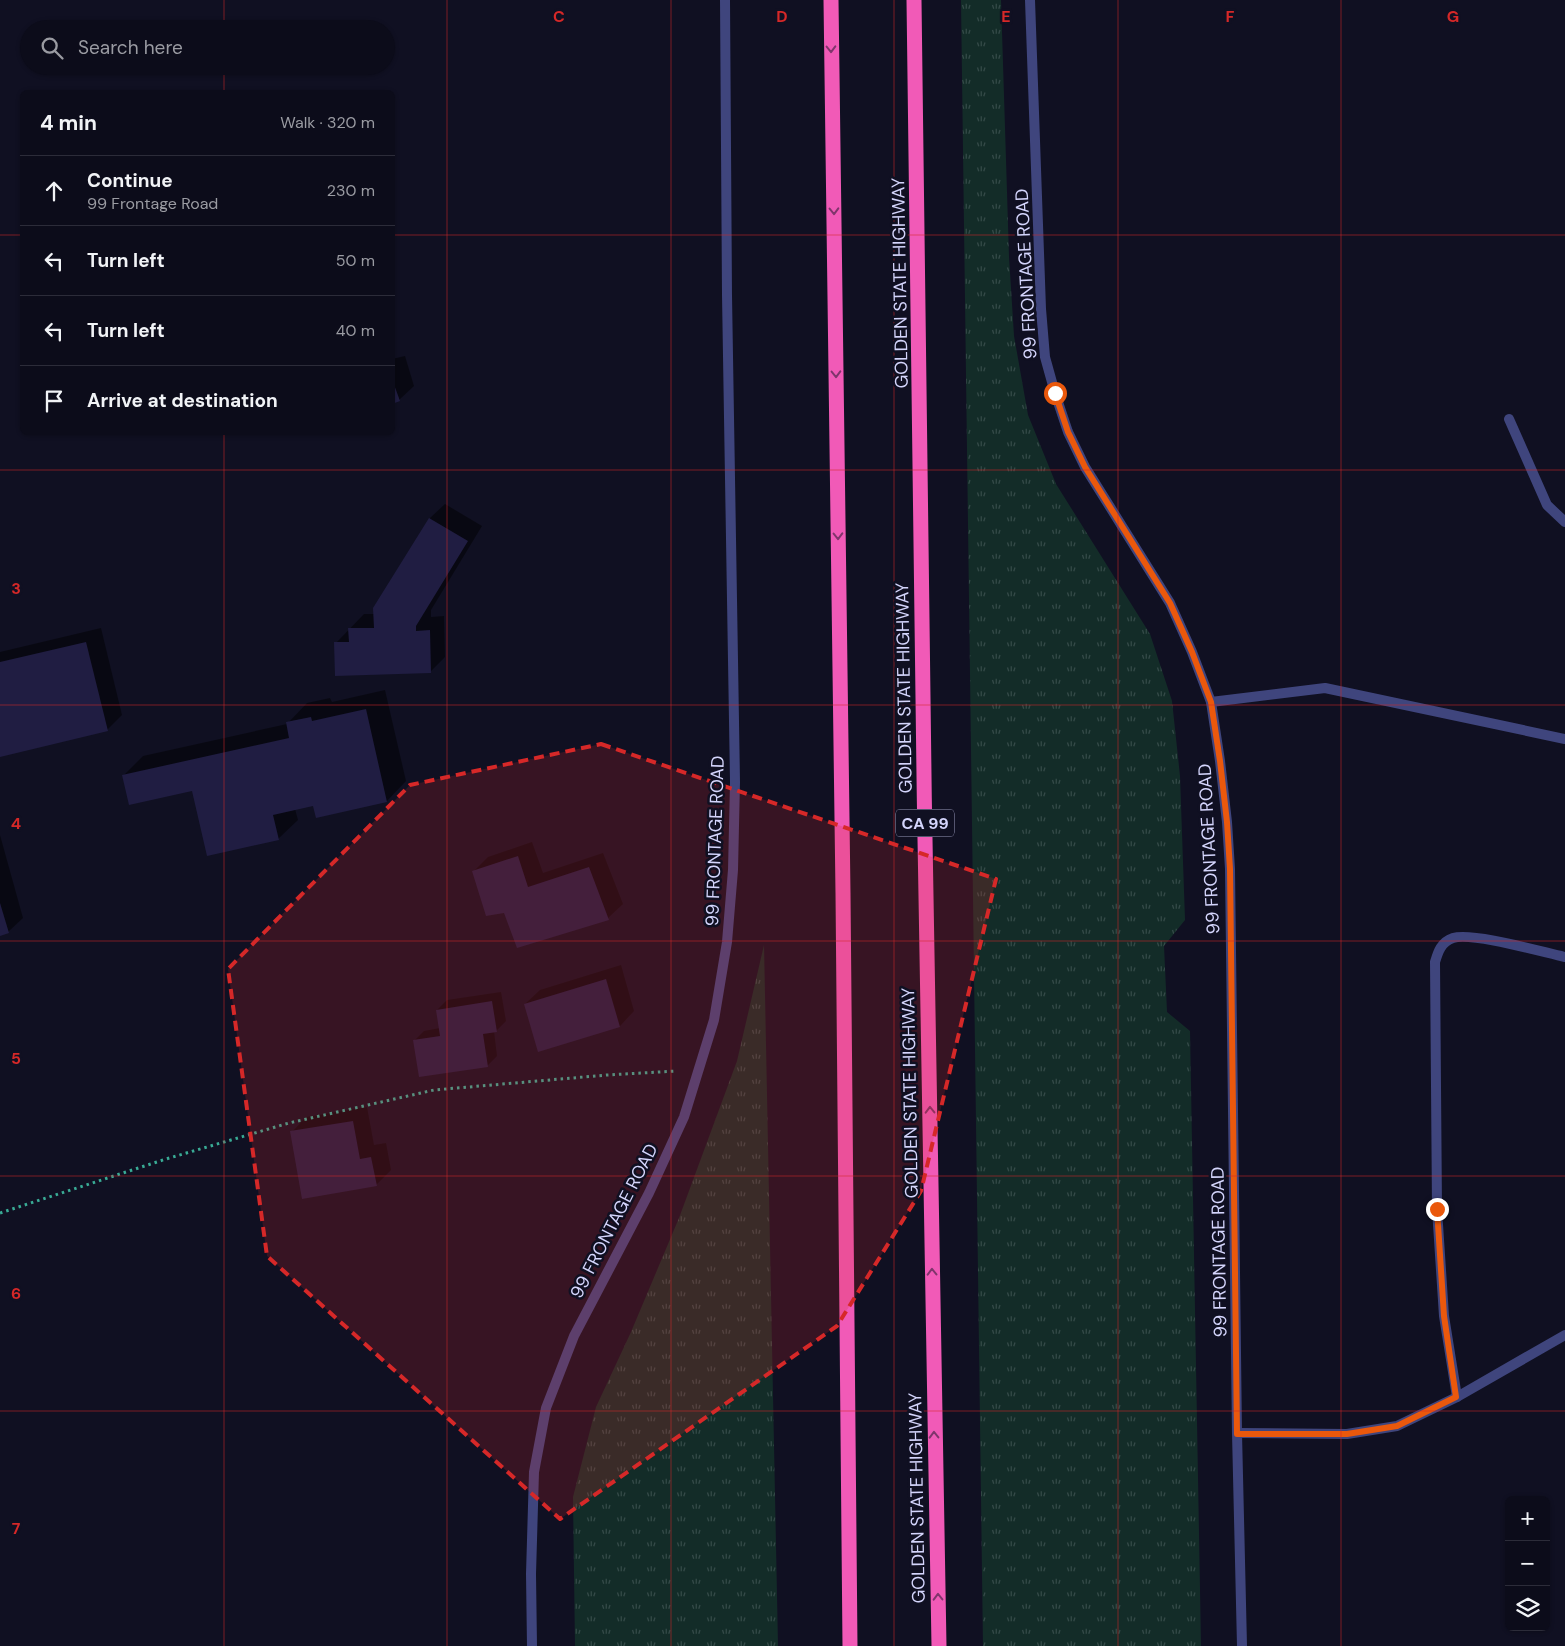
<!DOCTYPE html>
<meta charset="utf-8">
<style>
body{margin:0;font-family:"DM Sans",sans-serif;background:#151523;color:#f1f3f6}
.controls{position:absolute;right:15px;bottom:15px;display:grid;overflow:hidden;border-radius:8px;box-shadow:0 1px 4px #0004}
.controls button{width:45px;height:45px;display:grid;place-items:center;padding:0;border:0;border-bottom:1px solid #2c2c39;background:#0c0c1a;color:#f1f3f6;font:25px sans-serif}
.stop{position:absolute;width:15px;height:15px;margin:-11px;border:4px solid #ea580c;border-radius:50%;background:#fff}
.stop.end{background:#ea580c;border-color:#fff;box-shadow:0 1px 5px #0008}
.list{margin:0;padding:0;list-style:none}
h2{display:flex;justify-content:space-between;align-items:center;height:65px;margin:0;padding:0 20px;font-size:21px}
h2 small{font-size:16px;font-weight:400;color:#9a9ba2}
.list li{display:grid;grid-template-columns:32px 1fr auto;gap:15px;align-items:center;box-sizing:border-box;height:70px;padding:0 20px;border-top:1px solid #2c2c39}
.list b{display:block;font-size:19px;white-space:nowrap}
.list p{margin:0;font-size:16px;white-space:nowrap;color:#9a9ba2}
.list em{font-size:16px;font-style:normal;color:#9a9ba2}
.icon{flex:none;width:28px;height:28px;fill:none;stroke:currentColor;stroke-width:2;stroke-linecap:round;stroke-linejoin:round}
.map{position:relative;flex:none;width:1565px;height:1646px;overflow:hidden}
.search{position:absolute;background:#0c0c1a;box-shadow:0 1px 4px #0004;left:20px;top:20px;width:375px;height:55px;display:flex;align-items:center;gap:12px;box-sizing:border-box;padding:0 18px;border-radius:28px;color:#9a9ba2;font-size:19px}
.panel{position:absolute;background:#0c0c1a;box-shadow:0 1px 4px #0004;left:20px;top:90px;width:375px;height:345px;border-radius:8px}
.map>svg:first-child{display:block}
.grass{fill:url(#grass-tufts)}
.shadow{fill:#0007}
.building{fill:#201d42}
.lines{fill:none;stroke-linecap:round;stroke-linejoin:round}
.path{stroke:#39ab95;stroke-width:3;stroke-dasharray:2.5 4;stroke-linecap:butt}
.minor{stroke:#3f457d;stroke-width:10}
.tertiary{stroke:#3f457d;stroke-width:10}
.motorway{stroke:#f15ab7;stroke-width:15}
.oneway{stroke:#80356c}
.route{stroke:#ea580c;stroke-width:6}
.marked{fill:#d62828;fill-opacity:0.2;stroke:#d62828;stroke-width:4;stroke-dasharray:10 6;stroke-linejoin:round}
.grid{fill:none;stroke:#d62828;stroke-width:1;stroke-opacity:0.55}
.labels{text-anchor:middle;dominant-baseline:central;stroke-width:5;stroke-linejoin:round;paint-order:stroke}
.shield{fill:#101022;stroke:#999abb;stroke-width:1}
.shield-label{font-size:16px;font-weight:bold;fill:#d4d5fc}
.street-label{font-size:18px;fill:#d4d5fc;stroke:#101022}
.grid-label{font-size:16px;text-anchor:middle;font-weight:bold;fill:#d62828;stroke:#101022;stroke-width:5;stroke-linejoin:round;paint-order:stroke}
</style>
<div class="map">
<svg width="1565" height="1646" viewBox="0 0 1565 1646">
<defs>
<pattern id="grass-tufts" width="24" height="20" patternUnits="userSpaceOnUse" patternTransform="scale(1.25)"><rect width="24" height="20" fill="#132c28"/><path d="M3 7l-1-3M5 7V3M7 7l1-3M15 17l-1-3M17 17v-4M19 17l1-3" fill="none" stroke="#344a48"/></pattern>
</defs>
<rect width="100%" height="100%" fill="#101022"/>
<g class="grass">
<polygon points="961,0 1001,0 1009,257 1014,336 1028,415 1056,484 1150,634 1172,701 1180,776 1185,920 1164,946 1167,1012 1190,1031 1201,1646 983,1646"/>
<polygon points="764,945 778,1646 575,1646 573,1497 596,1407 631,1332 679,1218 737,1061"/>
</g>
<g class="shadow">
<polygon points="405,356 414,386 399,400 392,402 392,359"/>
<polygon points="445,504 482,526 431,610 431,617 444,616 445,657 430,672 336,643 364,614 375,614 375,608 430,518"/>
<polygon points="101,628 122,715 107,730 0,756 0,652"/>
<polygon points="385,690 406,781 387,801 314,804 295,809 298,820 278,839 193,790 123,776 143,756 287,724 307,703 330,698 332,702"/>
<polygon points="0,835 23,918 8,932 0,935"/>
<polygon points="532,842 543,873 603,853 623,904 608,918 504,911 473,872 488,857"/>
<polygon points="621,965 634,1011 620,1026 539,1050 525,1004 540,990"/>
<polygon points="501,992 506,1021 496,1031 494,1031 497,1056 488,1065 415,1040 424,1031 440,1028 437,1010 447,1000"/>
<polygon points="367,1107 374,1145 386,1143 391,1170 376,1185 292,1132 306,1117"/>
</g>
<g class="building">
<polygon points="392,379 400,401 392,404"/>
<polygon points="429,518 468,541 416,626 416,631 430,630 431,673 335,676 334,642 349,642 348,628 374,628 373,608"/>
<polygon points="86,642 108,731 0,757 0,662"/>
<polygon points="366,709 387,802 316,818 313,806 273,815 279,840 207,856 192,791 129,805 122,775 289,738 286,722 311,717 312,721"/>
<polygon points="518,856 528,887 589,867 609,920 517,948 504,913 486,916 472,871"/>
<polygon points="0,903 9,933 0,936"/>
<polygon points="606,979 620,1027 538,1052 524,1004"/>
<polygon points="492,1001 497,1032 483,1034 488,1067 419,1077 413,1040 440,1036 436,1010"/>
<polygon points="353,1121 360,1159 371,1157 377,1186 302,1199 290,1131"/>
</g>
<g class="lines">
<polyline class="path" points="0,1213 166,1159 289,1123 434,1090 607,1075 676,1071"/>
<g class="minor">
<polyline points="1509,419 1547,505 1565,522"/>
<polyline points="1211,702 1325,688 1565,739"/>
<path d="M1457,1397L1444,1316L1437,1209L1435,962C1438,952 1441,942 1453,938C1472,932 1542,952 1565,957"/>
<polyline points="1237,1433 1347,1434 1397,1426 1457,1397 1565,1335"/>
</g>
<g class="tertiary">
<polyline points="1030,0 1041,309 1045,357 1055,393 1068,432 1085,467 1170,603 1192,652 1211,702 1220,761 1227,822 1230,869 1237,1433 1242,1646"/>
<polyline points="532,1646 531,1574 534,1472 546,1408 574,1336 649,1193 684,1117 714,1020 727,942 733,870 735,782 727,295 725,0"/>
</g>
<g class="motorway">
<polyline points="831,0 843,893 850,1646"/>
<path d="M914,0C922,549 926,1097 939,1646"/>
</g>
</g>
<defs><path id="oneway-chevron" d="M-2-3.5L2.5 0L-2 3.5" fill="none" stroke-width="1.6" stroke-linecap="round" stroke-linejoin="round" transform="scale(1.25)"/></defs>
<g class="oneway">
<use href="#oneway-chevron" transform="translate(831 49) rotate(89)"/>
<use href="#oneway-chevron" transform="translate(834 211) rotate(89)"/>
<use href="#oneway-chevron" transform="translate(836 374) rotate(89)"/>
<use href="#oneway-chevron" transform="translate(838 536) rotate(89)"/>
<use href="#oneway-chevron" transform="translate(930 1110) rotate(-91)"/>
<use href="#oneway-chevron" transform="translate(932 1272) rotate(-91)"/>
<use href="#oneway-chevron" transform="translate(934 1435) rotate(-91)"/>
<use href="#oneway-chevron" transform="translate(938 1597) rotate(-91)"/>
</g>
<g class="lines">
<polyline class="route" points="1055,393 1068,432 1085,467 1170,603 1192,652 1211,702 1220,761 1227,822 1230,869 1237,1434 1347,1434 1397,1426 1456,1397 1444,1316 1437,1209"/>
</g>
<path class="marked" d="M601,744L996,879L921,1191L837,1326L560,1519L267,1256L228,969L410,785Z"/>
<path class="grid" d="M224,0V29M447,0V1646M671,0V1646M894,0V1646M1118,0V1646M1341,0V1646M224,66V92M0,235H22M392,235H1565M224,432V1646M0,470H1565M0,705H1565M0,941H1565M0,1176H1565M0,1411H1565"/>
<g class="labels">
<rect class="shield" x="896" y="809.5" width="58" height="27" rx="4"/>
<g class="shield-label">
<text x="925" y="823">CA 99</text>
</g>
<g class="street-label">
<text transform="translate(1026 274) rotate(-93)">99 FRONTAGE ROAD</text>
<text transform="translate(900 283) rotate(-91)">GOLDEN STATE HIGHWAY</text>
<text transform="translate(904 688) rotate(-91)">GOLDEN STATE HIGHWAY</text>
<text transform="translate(715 841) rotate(-88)">99 FRONTAGE ROAD</text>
<text transform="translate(1209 849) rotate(-93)">99 FRONTAGE ROAD</text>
<text transform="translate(910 1093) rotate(-91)">GOLDEN STATE HIGHWAY</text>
<text transform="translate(614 1221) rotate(-63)">99 FRONTAGE ROAD</text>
<text transform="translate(1219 1252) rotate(-91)">99 FRONTAGE ROAD</text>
<text transform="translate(917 1498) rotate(-91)">GOLDEN STATE HIGHWAY</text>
</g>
</g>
<g class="grid-label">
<text x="559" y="22">C</text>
<text x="782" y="22">D</text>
<text x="1006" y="22">E</text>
<text x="1230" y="22">F</text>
<text x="1453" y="22">G</text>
<text x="16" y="594">3</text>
<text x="16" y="829">4</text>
<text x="16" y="1064">5</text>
<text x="16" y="1299">6</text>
<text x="16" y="1534">7</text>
</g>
</svg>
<div class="controls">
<button>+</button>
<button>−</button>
<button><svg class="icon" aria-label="layers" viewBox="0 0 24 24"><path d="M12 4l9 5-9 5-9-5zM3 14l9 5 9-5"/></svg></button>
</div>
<div class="stop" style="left:1055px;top:393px"></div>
<div class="stop end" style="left:1437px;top:1209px"></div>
<div class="search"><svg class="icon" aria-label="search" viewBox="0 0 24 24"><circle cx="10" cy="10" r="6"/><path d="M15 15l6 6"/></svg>Search here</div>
<section class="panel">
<h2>4 min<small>Walk · 320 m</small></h2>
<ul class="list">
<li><svg class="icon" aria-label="ahead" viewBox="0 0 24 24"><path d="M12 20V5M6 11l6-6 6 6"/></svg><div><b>Continue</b><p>99 Frontage Road</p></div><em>230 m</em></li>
<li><svg class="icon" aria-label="left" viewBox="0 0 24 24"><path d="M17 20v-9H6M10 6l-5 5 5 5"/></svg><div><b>Turn left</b></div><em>50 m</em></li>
<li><svg class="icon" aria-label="left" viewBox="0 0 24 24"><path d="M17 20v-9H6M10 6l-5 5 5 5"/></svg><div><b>Turn left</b></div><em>40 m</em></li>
<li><svg class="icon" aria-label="arrive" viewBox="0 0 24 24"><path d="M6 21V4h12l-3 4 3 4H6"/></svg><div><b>Arrive at destination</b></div></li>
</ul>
</section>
</div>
